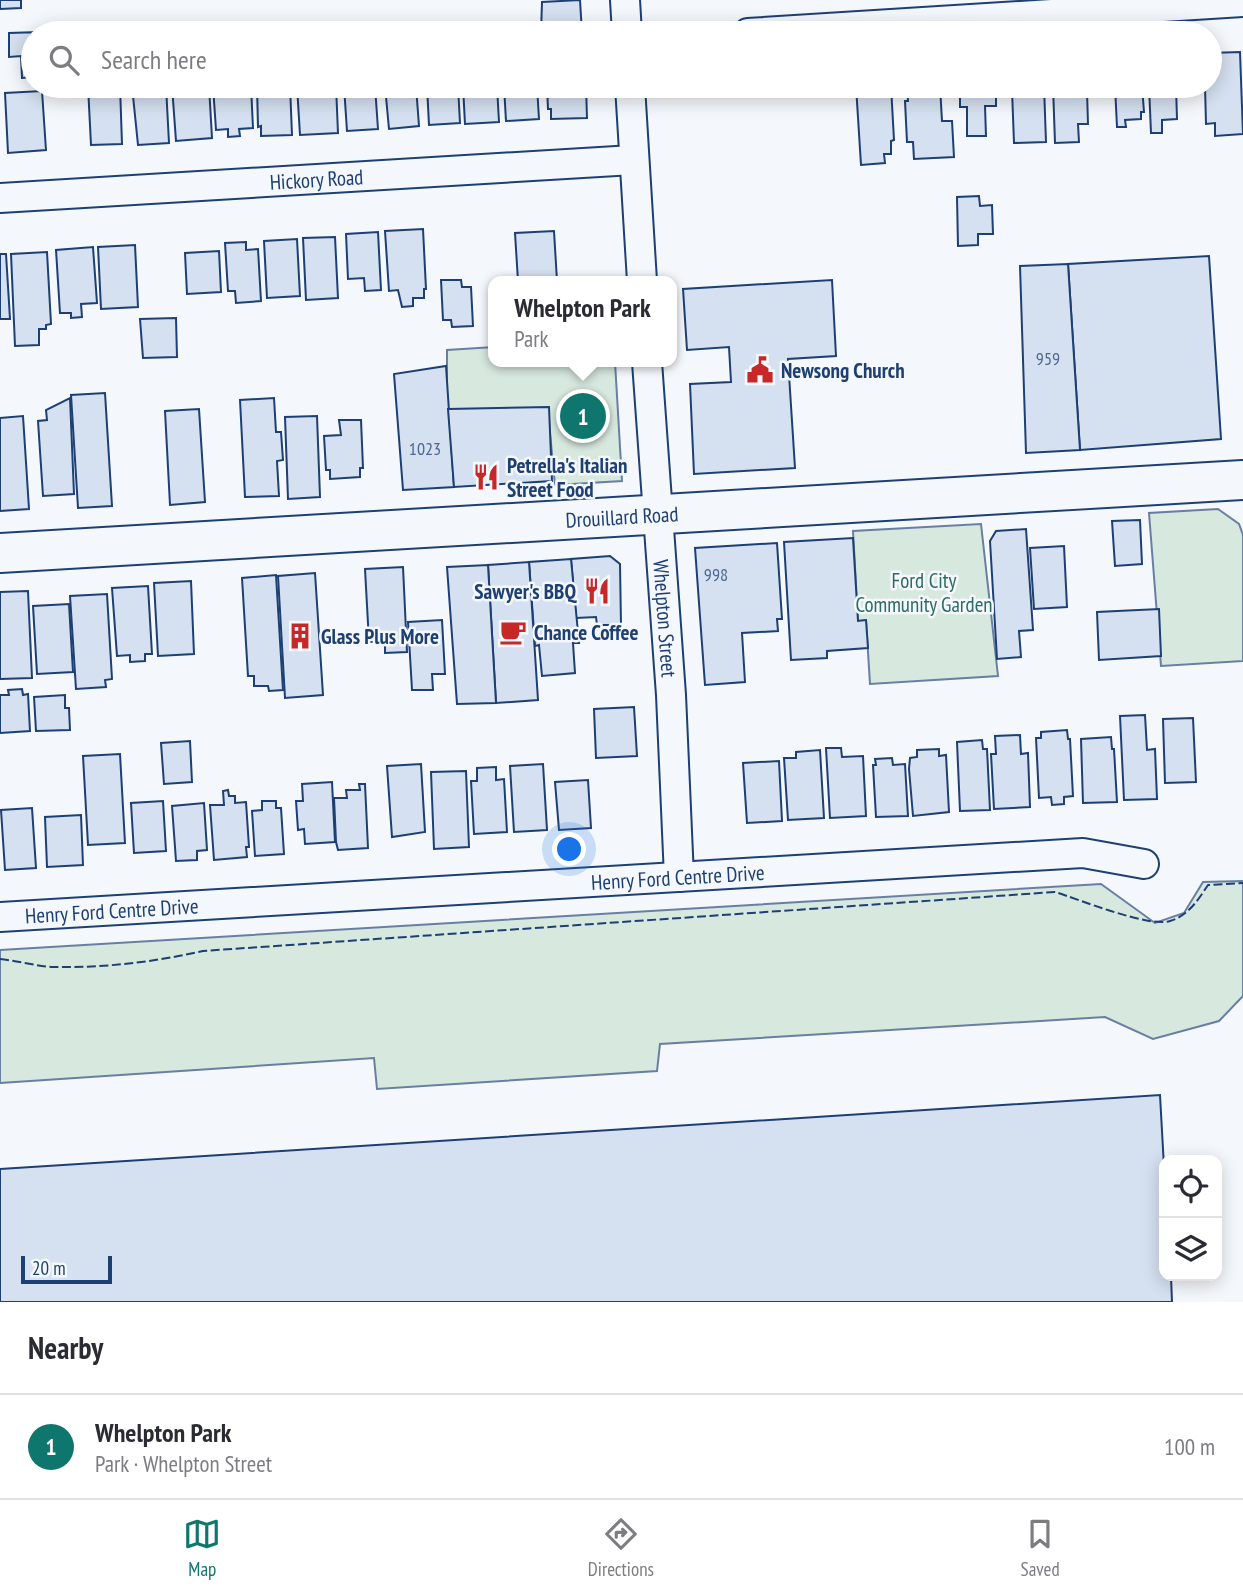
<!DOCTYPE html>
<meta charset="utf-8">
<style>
body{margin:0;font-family:"PT Sans Narrow",sans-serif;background:#f2f2f3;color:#2b2b33}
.controls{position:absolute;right:21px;bottom:21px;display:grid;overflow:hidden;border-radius:14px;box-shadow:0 4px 18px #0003}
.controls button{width:63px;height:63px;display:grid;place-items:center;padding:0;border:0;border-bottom:2px solid #e1e1e2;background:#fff;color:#2b2b33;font:35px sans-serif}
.scale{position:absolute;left:21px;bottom:18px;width:91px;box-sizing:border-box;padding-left:7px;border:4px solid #1d3f73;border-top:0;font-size:19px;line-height:24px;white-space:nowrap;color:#1d3f73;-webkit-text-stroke:5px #f4f7fb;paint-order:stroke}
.you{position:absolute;left:570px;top:850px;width:24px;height:24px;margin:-18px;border:5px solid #fff;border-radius:50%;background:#1a73e8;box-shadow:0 0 0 10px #1a73e833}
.badge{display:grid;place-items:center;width:46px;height:46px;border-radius:50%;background:#0f766e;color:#fff;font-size:23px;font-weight:700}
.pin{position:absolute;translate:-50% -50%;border:4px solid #fff;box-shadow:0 2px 7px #0006}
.popup{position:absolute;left:488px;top:276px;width:189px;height:91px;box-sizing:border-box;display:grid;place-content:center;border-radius:14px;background:#fff;filter:drop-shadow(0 2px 5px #0005);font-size:23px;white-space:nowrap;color:#7c7c81}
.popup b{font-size:26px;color:#2b2b33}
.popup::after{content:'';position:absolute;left:50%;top:100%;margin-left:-14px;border:14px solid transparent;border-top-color:#fff}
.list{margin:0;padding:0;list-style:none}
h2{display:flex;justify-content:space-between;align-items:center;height:91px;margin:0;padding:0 28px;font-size:30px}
h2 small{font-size:23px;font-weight:400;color:#7c7c81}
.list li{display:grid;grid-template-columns:46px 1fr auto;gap:21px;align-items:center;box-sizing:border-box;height:105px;padding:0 28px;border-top:2px solid #e1e1e2}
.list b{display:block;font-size:26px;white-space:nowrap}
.list p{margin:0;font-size:23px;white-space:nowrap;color:#7c7c81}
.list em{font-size:23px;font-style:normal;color:#7c7c81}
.icon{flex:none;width:38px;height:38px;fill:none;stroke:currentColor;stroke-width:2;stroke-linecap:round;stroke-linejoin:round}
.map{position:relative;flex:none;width:1243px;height:1302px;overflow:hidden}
.search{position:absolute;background:#fff;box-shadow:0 4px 18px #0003;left:21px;right:21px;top:21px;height:77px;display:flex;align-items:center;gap:18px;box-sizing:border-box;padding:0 24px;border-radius:38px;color:#7c7c81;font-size:26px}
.sheet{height:196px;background:#fff}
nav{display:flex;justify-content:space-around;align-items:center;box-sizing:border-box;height:98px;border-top:2px solid #e1e1e2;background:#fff;font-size:19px;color:#7c7c81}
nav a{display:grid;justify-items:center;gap:4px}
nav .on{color:#0f766e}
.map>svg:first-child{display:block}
.green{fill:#d7e8df;stroke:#687fa3;stroke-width:2}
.building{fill:#d5e0f0;stroke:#1d3f73;stroke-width:2}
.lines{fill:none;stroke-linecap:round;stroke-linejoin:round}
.street-casing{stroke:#1d3f73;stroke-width:32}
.secondary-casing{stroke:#1d3f73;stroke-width:42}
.street{stroke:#f4f7fb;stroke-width:28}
.secondary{stroke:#f4f7fb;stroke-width:38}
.fence{stroke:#1d3f73;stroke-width:2;stroke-dasharray:9 3.5;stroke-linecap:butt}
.labels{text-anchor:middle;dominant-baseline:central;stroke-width:5;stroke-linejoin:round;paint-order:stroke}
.number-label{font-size:18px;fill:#4b6792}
.street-label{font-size:21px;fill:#1d3f73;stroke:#f4f7fb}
.poi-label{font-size:21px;font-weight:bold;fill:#1d3f73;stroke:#f4f7fb;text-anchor:start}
.park-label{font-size:21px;fill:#2c6c60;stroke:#f4f7fb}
</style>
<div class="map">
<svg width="1243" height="1302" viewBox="0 0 1243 1302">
<rect width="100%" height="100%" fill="#f4f7fb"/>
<g class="green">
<polygon points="494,347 494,362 615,362 622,481 555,485 548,412 447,419 447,350"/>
<polygon points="1218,509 1239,524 1243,535 1243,661 1161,666 1149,513"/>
<polygon points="981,524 998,676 870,684 866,620 858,621 853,531"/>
<polygon points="1243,881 1243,996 1219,1021 1153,1039 1105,1017 660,1044 657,1071 377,1089 374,1058 0,1083 0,950 1101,884 1155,923 1184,913 1203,882"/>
</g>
<g class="building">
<polygon points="0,0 21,0 21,8 0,9"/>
<polygon points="580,0 582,33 541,33 542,2"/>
<polygon points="40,32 33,33 33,77 22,78 21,56 9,57 9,33"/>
<polygon points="1240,52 1243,134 1215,136 1215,123 1206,124 1205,86 1210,86 1210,53"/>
<polygon points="88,86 120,86 122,144 91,145"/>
<polygon points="132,86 166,86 169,143 138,145"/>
<polygon points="172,86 209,86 212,138 176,141"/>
<polygon points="213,86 251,86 253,128 239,129 240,136 228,137 228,129 216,130"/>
<polygon points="257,86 290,86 292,135 261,136 261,126 258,127"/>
<polygon points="297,86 336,86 338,133 300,135"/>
<polygon points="344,86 375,86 378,129 347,131"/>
<polygon points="385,86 416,86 419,126 389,129"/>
<polygon points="427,86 458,86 460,123 429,125"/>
<polygon points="463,86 497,86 499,122 465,124"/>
<polygon points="504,86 537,86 539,119 506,121"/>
<polygon points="547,86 586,86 587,118 551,119 551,109 548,109"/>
<polygon points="856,86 891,86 894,140 891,141 891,154 884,154 885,163 861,165"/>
<polygon points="940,86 942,121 952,121 954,157 914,159 913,142 907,142 905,101 908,101 907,87"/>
<polygon points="960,86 996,86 996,106 985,106 986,136 967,136 967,107 960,107"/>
<polygon points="1024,86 1044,86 1046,142 1014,143 1012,90 1024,90"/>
<polygon points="1053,86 1080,86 1080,91 1087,91 1088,124 1078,124 1079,142 1055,143"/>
<polygon points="1115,86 1142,86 1144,112 1141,112 1141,119 1125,120 1126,127 1117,127"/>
<polygon points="1149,86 1176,86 1177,119 1162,120 1162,133 1151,133"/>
<polygon points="42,91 46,150 8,153 5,93"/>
<polygon points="979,196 980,206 992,205 993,234 978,234 978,245 958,246 957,197"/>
<polygon points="423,229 426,289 424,289 424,298 413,298 413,306 402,307 398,290 389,291 385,231"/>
<polygon points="554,231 557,281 518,281 515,233"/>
<polygon points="378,232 381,290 365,291 364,278 348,279 346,234"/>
<polygon points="335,237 338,298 306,300 303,238"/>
<polygon points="297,239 300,296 267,298 264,241"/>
<polygon points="246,242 246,250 258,249 261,301 236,303 235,291 228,291 225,243"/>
<polygon points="135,245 138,307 101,309 98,247"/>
<polygon points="93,247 97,303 81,304 82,317 71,318 71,313 60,313 56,250"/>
<polygon points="219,251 221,292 187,294 185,253"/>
<polygon points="47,252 51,324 46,325 46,329 39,329 39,345 15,346 11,254"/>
<polygon points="0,254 6,254 10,319 0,319"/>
<polygon points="1209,256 1221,439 1080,450 1068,264"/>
<polygon points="1068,264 1080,450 1026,453 1020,266"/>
<polygon points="441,280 461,280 462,287 471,287 473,326 452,327 451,320 443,320"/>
<polygon points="832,280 836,356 788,359 795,468 694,474 690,384 731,382 729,347 687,350 683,289"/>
<polygon points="176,318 177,357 143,358 140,319"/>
<polygon points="446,366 454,487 403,490 394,374"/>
<polygon points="105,393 112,506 78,508 71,395"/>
<polygon points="70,398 74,494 43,496 38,421 47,420 46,410"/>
<polygon points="274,398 276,432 281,432 283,460 277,461 279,496 245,497 240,400"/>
<polygon points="549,407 552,481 454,487 448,409"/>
<polygon points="199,409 205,502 170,505 165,411"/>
<polygon points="23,416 29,509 0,511 0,418"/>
<polygon points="317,416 320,497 288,499 285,417"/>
<polygon points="339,420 361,420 363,468 360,468 360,477 330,479 330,470 326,470 324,436 341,435"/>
<polygon points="1140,520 1142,564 1115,566 1112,521"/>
<polygon points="1026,529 1033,630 1019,631 1021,657 997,659 990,541 996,531"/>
<polygon points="853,538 858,621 866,620 868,648 827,651 827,658 791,660 784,542"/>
<polygon points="777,543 782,619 777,619 778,631 742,633 745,682 705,685 695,548"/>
<polygon points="1064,546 1067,607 1034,609 1030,548"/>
<polygon points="610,556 620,564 621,625 597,625 596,617 576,618 571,559"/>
<polygon points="571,559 579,643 573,643 575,673 542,676 539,645 535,646 529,562"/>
<polygon points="529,562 538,700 496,703 488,565"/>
<polygon points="488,565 496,703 457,704 447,567"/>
<polygon points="403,567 407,652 385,653 385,641 369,642 365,569"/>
<polygon points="315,573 323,695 285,698 278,576"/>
<polygon points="276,575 283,690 269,691 268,686 254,686 254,676 248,676 242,578"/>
<polygon points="191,581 194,654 158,656 154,583"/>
<polygon points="148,586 152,654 145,654 145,661 130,662 130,655 117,656 112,588"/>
<polygon points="28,591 32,678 0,679 0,592"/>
<polygon points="107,594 112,679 105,680 106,687 76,689 70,596"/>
<polygon points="69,604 73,672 37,674 33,606"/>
<polygon points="1159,609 1161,656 1099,660 1097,612"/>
<polygon points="442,620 445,674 432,674 433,690 412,690 408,622"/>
<polygon points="22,689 23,695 28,694 30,731 0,733 0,695 9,695 8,690"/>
<polygon points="65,695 65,708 69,708 70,730 36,731 34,697"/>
<polygon points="634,707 637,756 596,758 594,709"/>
<polygon points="1145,715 1147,750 1155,749 1157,799 1124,800 1120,716"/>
<polygon points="1193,718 1196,782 1165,783 1163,719"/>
<polygon points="1067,730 1068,739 1070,739 1073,796 1064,797 1064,804 1052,805 1051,797 1039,798 1036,738 1041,738 1041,732"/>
<polygon points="1020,735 1021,754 1028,753 1030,807 994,809 991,754 996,754 995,736"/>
<polygon points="1111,737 1112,749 1114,749 1117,802 1083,803 1081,739"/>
<polygon points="982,740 983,749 987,749 990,810 960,811 957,742"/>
<polygon points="190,741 192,782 164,784 161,743"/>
<polygon points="826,748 841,748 842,757 863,756 866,816 830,818"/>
<polygon points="939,749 939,756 946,755 949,812 913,816 909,769 910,758 917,757 917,750"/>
<polygon points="820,750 824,818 788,820 784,758 796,758 796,752"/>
<polygon points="120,754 125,843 88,845 83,756"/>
<polygon points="892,758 893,765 905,764 908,816 876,817 873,765 876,765 875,759"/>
<polygon points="779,761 782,821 747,823 743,763"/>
<polygon points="421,764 425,832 392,837 387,766"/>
<polygon points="543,764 547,830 514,832 510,766"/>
<polygon points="496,767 496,780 504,779 507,832 474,834 471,781 477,781 477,768"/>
<polygon points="466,771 469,847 434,849 431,772"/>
<polygon points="588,780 591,828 559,830 555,782"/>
<polygon points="332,782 335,842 305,844 304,829 298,830 296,801 303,801 302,784"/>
<polygon points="359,784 365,784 368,848 338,850 336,842 334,798 347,798 346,790 360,790"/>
<polygon points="228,790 229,796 235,796 235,803 246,802 249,847 246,847 247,857 214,860 210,805 224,805 223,791"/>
<polygon points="163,801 166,851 134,853 131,803"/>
<polygon points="262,801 276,801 276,808 281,808 284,854 255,856 252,811 262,810"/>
<polygon points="204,803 207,850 197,851 197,860 176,861 172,806"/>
<polygon points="32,808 36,868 5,870 1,810"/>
<polygon points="81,815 83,865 47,867 45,817"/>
<polygon points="1160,1095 1164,1167 1164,1276 1171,1276 1172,1302 0,1302 0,1169"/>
</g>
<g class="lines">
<g class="street-casing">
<g id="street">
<polyline points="625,0 627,33"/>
<polyline points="748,33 1243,2"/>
<polyline points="630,86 642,281"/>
<path id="s1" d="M0,198L633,160"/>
<path id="s2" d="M647,362L671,695L679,877"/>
<path id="s3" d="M0,917L1083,853L1144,864"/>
</g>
</g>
<g class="secondary-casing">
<g id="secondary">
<path id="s4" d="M0,553L1243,480"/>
</g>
</g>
<use href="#street" class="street"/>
<use href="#secondary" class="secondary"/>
<path class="fence" d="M0,959C18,961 36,966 53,967C104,968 154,962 203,951L1055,892C1078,899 1149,928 1170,921C1188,916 1198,900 1208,885L1243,883"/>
</g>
<defs>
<g id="civic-bare" transform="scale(2.1)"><path d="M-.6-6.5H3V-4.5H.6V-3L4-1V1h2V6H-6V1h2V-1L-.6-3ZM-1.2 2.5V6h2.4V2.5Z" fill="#c62828" stroke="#f4f7fb" stroke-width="2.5" paint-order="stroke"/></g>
<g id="restaurant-bare" transform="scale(2.1)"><path d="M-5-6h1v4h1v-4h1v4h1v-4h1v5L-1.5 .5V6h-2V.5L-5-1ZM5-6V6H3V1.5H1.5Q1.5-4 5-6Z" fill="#c62828" stroke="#f4f7fb" stroke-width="2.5" paint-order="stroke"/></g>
<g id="cafe-bare" transform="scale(2.1)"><path d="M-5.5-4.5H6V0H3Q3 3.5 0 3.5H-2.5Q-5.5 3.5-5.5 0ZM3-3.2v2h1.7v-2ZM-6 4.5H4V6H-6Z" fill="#c62828" stroke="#f4f7fb" stroke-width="2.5" paint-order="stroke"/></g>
<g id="building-bare" transform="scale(2.1)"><path d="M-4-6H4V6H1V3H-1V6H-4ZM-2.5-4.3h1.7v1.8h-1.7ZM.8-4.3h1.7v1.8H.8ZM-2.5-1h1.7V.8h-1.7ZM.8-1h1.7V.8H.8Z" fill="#c62828" stroke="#f4f7fb" stroke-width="2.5" paint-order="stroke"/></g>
</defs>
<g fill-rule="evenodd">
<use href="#civic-bare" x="760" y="370"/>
<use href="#restaurant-bare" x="486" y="477"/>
<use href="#restaurant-bare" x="597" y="591"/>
<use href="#cafe-bare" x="513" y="632"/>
<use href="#building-bare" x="300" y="636"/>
</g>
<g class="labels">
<g class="number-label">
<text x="1048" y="358">959</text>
<text x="425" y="448">1023</text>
<text x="716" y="574">998</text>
</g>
<g class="street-label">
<text stroke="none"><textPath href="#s1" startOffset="317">Hickory Road</textPath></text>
<text stroke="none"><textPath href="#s4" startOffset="623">Drouillard Road</textPath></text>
<text stroke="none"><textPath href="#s2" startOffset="257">Whelpton Street</textPath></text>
<text stroke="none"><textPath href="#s3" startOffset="679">Henry Ford Centre Drive</textPath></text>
<text stroke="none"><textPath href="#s3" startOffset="112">Henry Ford Centre Drive</textPath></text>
</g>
<g class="poi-label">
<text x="781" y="370">Newsong Church</text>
<text x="507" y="465">Petrella's Italian<tspan x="507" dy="24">Street Food</tspan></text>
<text x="576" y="591" text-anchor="end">Sawyer's BBQ</text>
<text x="534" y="632">Chance Coffee</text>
<text x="321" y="636">Glass Plus More</text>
</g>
<g class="park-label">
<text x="924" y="580">Ford City<tspan x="924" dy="24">Community Garden</tspan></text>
</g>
</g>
</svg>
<div class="controls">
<button><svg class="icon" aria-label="locate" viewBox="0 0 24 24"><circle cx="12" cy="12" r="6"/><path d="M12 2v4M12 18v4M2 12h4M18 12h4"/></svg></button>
<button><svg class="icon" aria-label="layers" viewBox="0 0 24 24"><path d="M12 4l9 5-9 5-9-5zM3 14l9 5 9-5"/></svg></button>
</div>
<div class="scale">20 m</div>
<div class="you"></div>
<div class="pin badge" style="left:583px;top:416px">1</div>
<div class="popup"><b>Whelpton Park</b>Park</div>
<div class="search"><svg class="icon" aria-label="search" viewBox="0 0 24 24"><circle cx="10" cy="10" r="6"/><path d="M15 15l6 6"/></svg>Search here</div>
</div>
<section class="sheet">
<h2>Nearby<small></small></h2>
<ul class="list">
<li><span class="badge">1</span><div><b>Whelpton Park</b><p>Park · Whelpton Street</p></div><em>100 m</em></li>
</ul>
</section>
<nav>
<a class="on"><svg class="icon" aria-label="map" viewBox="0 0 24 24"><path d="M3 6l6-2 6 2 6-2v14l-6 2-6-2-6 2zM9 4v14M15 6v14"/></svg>Map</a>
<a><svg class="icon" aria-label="directions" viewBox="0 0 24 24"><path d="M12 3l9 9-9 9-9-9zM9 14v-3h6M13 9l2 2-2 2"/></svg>Directions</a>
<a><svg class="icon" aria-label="saved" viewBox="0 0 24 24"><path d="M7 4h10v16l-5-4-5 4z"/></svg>Saved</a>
</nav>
